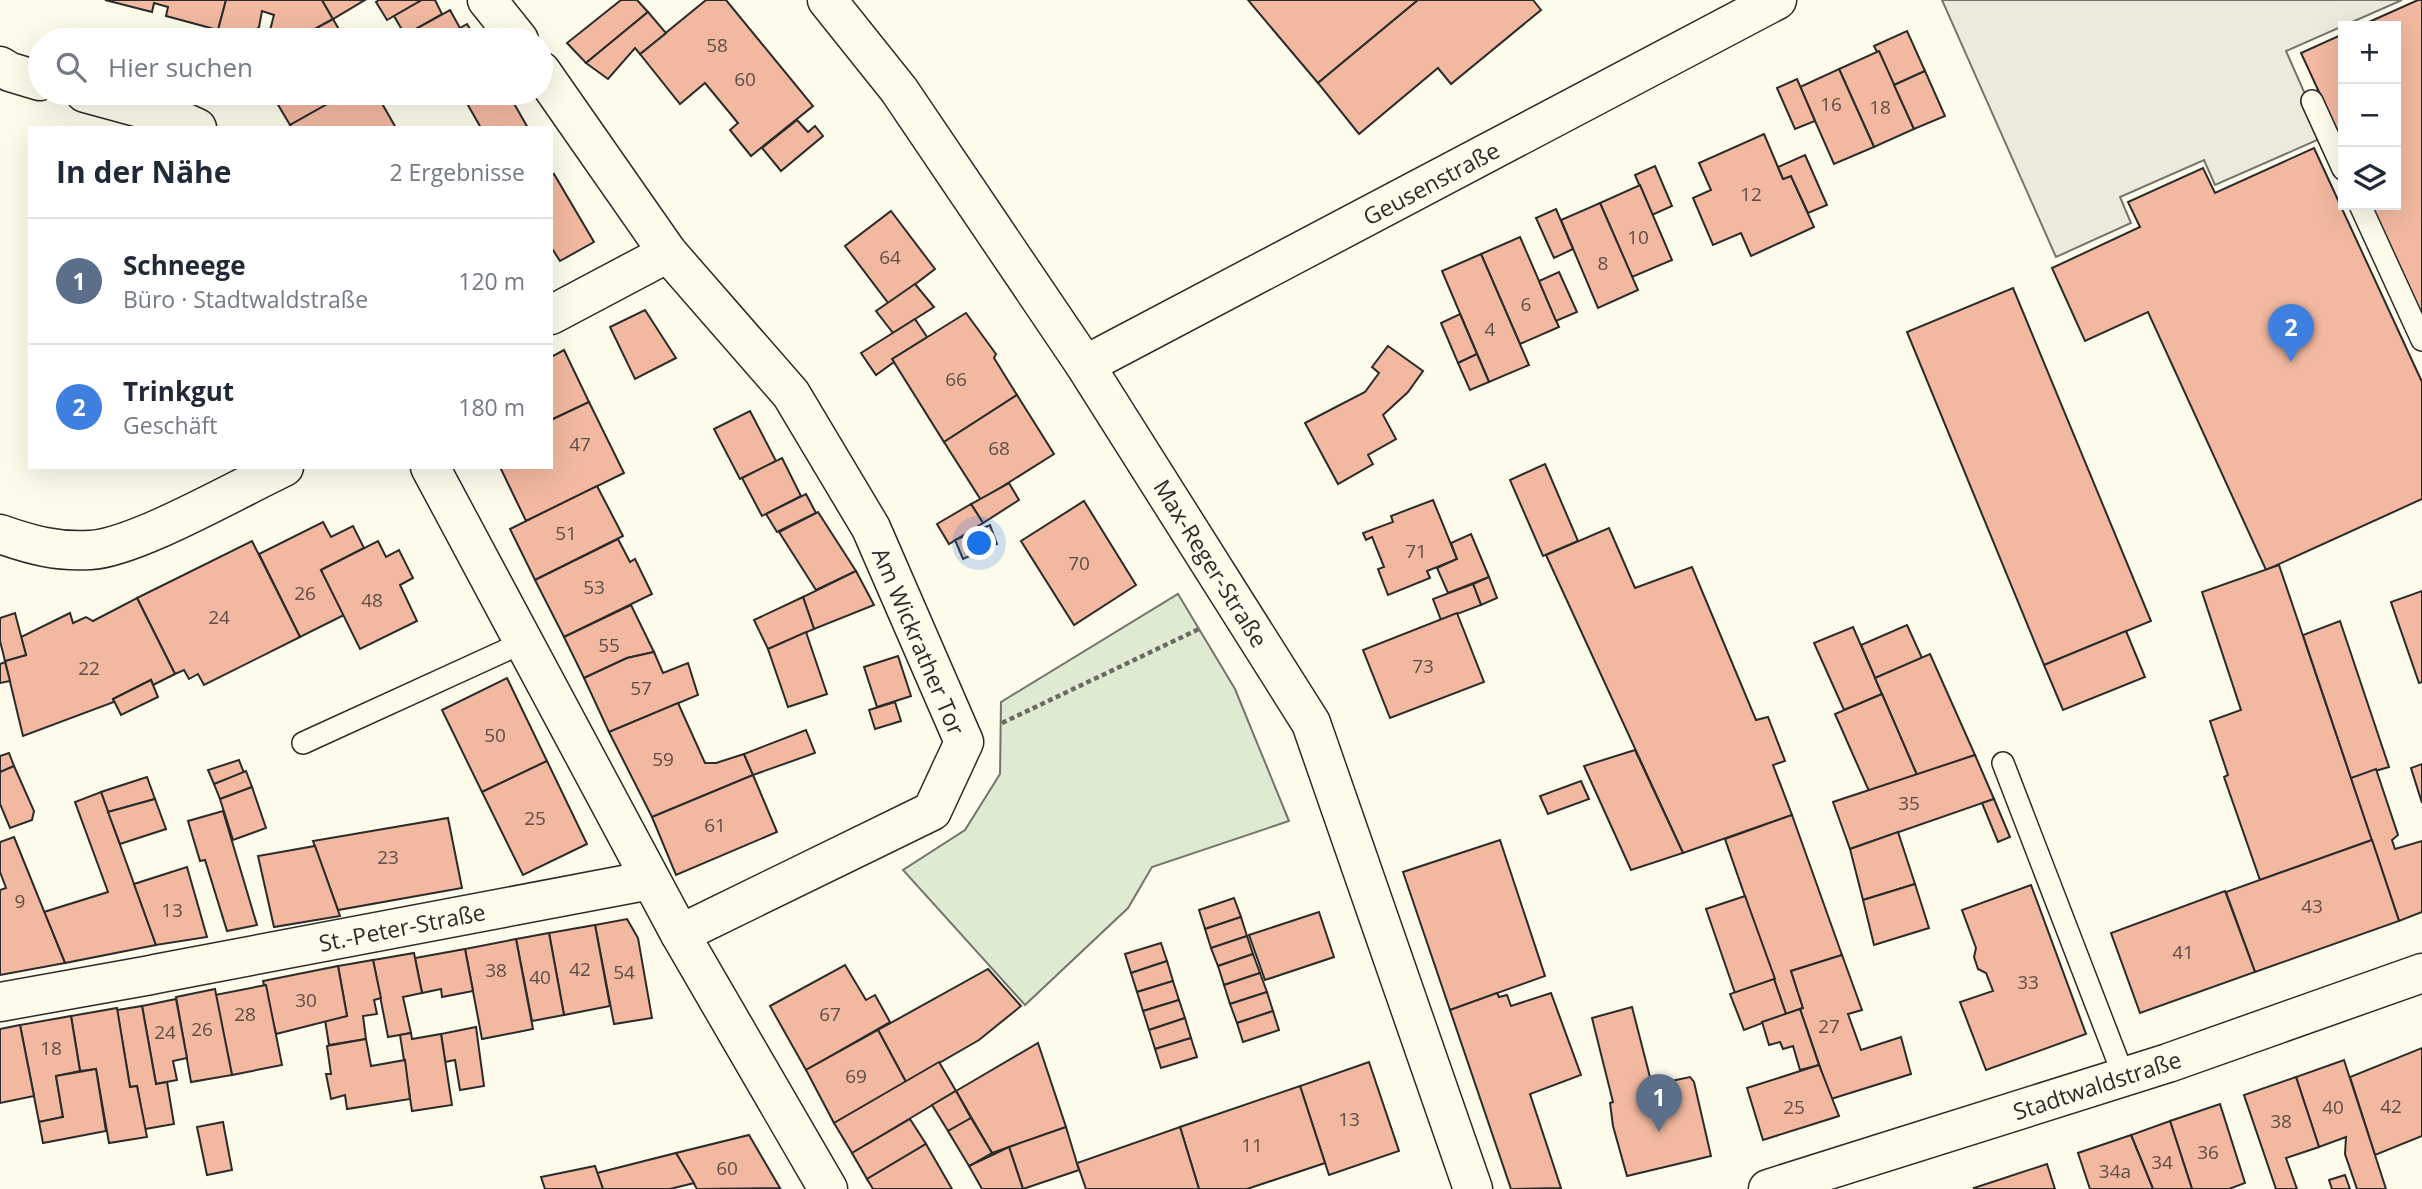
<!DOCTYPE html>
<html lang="de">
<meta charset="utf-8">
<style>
body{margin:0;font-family:"Open Sans",sans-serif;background:#f6f6f7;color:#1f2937}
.controls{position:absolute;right:21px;top:21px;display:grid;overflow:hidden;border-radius:0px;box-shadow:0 7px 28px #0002}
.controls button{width:63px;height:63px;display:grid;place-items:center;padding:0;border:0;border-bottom:2px solid #e0e1e3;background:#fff;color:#1f2937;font:35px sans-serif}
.you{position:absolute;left:980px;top:544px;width:24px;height:24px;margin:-18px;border:5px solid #fff;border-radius:50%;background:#1a73e8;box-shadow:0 0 0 10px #1a73e833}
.badge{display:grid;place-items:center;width:46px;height:46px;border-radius:50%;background:#c62828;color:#fff;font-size:23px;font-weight:700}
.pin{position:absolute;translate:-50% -58px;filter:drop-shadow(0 2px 4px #0008)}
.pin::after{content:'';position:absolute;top:37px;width:24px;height:21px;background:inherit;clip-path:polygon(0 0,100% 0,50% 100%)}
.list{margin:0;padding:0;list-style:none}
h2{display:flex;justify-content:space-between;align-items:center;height:91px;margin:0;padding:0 28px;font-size:30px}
h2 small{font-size:23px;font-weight:400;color:#747a83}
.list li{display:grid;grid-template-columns:46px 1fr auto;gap:21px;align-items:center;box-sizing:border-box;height:126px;padding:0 28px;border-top:2px solid #e0e1e3}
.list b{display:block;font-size:26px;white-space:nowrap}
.list p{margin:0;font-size:23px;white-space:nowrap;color:#747a83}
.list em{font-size:23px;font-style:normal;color:#747a83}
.icon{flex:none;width:38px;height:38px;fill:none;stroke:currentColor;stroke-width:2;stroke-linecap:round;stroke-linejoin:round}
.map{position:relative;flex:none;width:2422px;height:1189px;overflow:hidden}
.search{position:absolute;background:#fff;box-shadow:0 7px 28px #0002;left:28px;top:28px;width:525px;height:77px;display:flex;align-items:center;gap:18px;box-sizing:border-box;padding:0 24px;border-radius:38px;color:#747a83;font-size:26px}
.panel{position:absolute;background:#fff;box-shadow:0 7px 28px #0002;left:28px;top:126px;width:525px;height:343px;border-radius:0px}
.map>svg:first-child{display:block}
.green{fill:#deebd1;stroke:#74746e;stroke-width:2}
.parking{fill:#eceadb;stroke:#74746e;stroke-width:2}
.building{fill:#f2b8a0;stroke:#2b2b2b;stroke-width:2}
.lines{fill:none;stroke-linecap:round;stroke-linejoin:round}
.lane-casing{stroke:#2b2b2b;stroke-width:24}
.street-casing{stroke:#2b2b2b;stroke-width:41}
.secondary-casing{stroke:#2b2b2b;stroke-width:41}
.path{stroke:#6a6964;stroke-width:4.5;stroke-dasharray:5 3.5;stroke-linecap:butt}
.lane{stroke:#fdfbea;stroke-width:21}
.street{stroke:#fdfbea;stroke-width:38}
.secondary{stroke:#fdfbea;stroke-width:38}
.labels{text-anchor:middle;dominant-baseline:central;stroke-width:5;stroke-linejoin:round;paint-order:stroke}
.number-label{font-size:19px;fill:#5d4e48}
.street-label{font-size:23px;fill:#2b2b2b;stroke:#fdfbea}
</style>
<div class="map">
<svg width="2422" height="1189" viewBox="0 0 2422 1189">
<rect width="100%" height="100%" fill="#fdfbea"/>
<polygon class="green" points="1178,594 1235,689 1289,821 1152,867 1128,908 1025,1005 903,870 965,830 1000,774 1001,702"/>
<polygon class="parking" points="1942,0 2402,0 2286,51 2324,137 2215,185 2204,160 2120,197 2131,223 2056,257"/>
<g class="building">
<polygon points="105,0 226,0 218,30 166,16 168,7 154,3 152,12"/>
<polygon points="226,0 322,0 333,19 295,40 262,40 269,34 274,15 262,11 259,27 250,38 218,30"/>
<polygon points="322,0 365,0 333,19"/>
<polygon points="379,0 422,0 387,20 376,2"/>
<polygon points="422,0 435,0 442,14 405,35 394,16"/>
<polygon points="621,0 637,0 648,12 586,63 567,43"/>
<polygon points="706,0 726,0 813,106 751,156 730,130 738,123 705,83 680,104 640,54"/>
<polygon points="1248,0 1418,0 1318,83"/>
<polygon points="1418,0 1533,0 1541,10 1451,84 1438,68 1359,134 1318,83"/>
<polygon points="2418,0 2422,0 2422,316 2371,205 2396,205 2396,26 2360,26"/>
<polygon points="450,10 460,28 439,40 418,40 412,31"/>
<polygon points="648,12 666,33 640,54 635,48 608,79 586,63"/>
<polygon points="333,19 345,40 295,40"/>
<polygon points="467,24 477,40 439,40"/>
<polygon points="1907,31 1925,71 1894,85 1874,46"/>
<polygon points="2343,34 2343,144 2301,53"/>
<polygon points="1879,51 1914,129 1874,147 1839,69"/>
<polygon points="1839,69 1874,147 1834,164 1800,87"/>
<polygon points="1925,71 1945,116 1914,129 1894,85"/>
<polygon points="1797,79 1815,121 1795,129 1777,88"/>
<polygon points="279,93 347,93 290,125 277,103"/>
<polygon points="347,93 376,93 396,128 292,128 290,125"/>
<polygon points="478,93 508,93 528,128 481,128 465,100"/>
<polygon points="797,120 808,132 815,126 823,136 781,171 762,148"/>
<polygon points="1764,134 1783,179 1791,176 1814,227 1751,256 1741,233 1713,245 1693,198 1711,190 1699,163"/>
<polygon points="2314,148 2422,382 2422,499 2266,570 2148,312 2085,341 2052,268 2140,227 2128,202 2203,168 2215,193"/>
<polygon points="1805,155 1827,205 1808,213 1791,176 1783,179 1778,167"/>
<polygon points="1655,166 1672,206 1652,215 1635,175"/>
<polygon points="554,174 594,242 560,261 551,247 551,176"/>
<polygon points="1640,185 1672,260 1632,277 1600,203"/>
<polygon points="1600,203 1638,290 1598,308 1561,220"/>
<polygon points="1556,209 1573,249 1554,258 1536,218"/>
<polygon points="891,211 935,269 889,304 845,246"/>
<polygon points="1520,237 1559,327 1520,344 1481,254"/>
<polygon points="1481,254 1529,365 1489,382 1442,271"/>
<polygon points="1559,272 1577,312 1556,321 1539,281"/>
<polygon points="915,284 934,307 893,333 876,311"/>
<polygon points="2013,288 2151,621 2044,665 1907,332"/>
<polygon points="645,310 676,358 635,379 610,327"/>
<polygon points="966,313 996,354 994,358 1017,395 944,442 892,359"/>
<polygon points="1460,314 1477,354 1458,363 1441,323"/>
<polygon points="915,319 927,337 892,359 894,362 876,375 861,353"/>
<polygon points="1388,346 1423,371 1408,392 1383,415 1396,439 1368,455 1373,464 1338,484 1305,423 1365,392 1379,373 1372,367"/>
<polygon points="564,350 589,402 551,420 551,357"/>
<polygon points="1477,354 1489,382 1470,390 1458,363"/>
<polygon points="1017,395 1054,454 981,500 944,442"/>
<polygon points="589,402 624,473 526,521 500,467 551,467 551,420"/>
<polygon points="750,411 776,461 740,479 714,429"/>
<polygon points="782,458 801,496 762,516 742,478"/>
<polygon points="1545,464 1578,541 1543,556 1510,480"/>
<polygon points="1009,483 1019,500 983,523 971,504"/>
<polygon points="597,486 623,536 535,580 510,529"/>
<polygon points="806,494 816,513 777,532 766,514"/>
<polygon points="1433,500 1457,559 1427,571 1430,578 1388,595 1378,569 1384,567 1372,537 1366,540 1363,533 1393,522 1391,516"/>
<polygon points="1084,501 1136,585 1074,625 1021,541"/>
<polygon points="971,504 983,523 949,544 937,524"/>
<polygon points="818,512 856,571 816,590 779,532"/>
<polygon points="323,522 331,537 353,526 364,548 321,570 344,615 300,637 259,554"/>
<polygon points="990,525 997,544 963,559 955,540"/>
<polygon points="1609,528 1635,588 1692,567 1756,720 1768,717 1785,761 1773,765 1792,815 1683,853 1546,555"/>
<polygon points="1471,534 1489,577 1448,593 1437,568 1457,559 1451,543"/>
<polygon points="618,539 630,562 635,559 652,594 564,637 535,580"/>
<polygon points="252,541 300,637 204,685 198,674 189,679 184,670 175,674 137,598"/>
<polygon points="378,541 386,557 399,550 413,578 400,585 417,621 360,649 321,570"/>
<polygon points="2279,565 2372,840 2260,880 2224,777 2228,775 2210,721 2241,710 2202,592"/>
<polygon points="856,571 874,605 814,629 803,597"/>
<polygon points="1489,577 1497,598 1481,605 1473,584"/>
<polygon points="1473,584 1481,605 1441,620 1433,599"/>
<polygon points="2422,591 2422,682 2419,683 2391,602"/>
<polygon points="803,597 814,629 768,649 754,620"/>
<polygon points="137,598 175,674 153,685 151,680 113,699 114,702 23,736 5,661 26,655 21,637 70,613 73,623 86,617 93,621"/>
<polygon points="631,605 654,652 627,658 584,678 564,637"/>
<polygon points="15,613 26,655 5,661 0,641 0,618"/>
<polygon points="1457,613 1484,682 1390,718 1363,650"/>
<polygon points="2340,621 2389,767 2351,778 2303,635"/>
<polygon points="1907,625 1922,658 1875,678 1861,645"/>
<polygon points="1853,627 1882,694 1844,710 1814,643"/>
<polygon points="2126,631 2145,677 2063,710 2044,665"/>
<polygon points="806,632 827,694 788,707 768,649"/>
<polygon points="654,652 663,673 688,663 698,695 609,732 584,678 627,658"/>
<polygon points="1930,654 1975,755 1917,775 1875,678"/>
<polygon points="898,656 911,696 877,707 864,667"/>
<polygon points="5,662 10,681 0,683 0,664"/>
<polygon points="507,678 547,761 482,792 442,710"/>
<polygon points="151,680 158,697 121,715 113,699"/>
<polygon points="1882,694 1917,775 1869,791 1835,714"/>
<polygon points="895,702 901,721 875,729 869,710"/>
<polygon points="678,703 705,763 716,763 744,754 753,775 652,817 609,732"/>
<polygon points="806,730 815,753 753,775 744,754"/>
<polygon points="1635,750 1683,853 1631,870 1584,766"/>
<polygon points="9,753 14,766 0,772 0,756"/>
<polygon points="1975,755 1994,799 1850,849 1833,802"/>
<polygon points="239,760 244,773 214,784 208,770"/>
<polygon points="547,761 587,844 523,875 482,792"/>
<polygon points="2422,764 2422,803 2411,768"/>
<polygon points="14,766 34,811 32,820 10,828 0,804 0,772"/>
<polygon points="2376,769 2398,835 2392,840 2395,849 2422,841 2422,912 2399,921 2351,778"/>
<polygon points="246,771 252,787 220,799 214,784"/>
<polygon points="753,775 777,832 676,875 652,817"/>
<polygon points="147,777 155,799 108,812 101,792"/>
<polygon points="1581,781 1589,799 1548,814 1540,796"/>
<polygon points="252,787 266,828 233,840 220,799"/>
<polygon points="101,792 156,945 65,963 44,912 108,892 75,802"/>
<polygon points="155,799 166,829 120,844 108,812"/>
<polygon points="1994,799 2010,837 1998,842 1982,803"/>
<polygon points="223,811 257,925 227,931 205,860 200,861 188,821"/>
<polygon points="1792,815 1842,955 1791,971 1803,1008 1786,1014 1725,839"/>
<polygon points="448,818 462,888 338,910 313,841"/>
<polygon points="1898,832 1915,884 1863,900 1850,849"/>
<polygon points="14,837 65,963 0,975 0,890 6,888 0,872 0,842"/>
<polygon points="1500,840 1545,976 1450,1010 1403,872"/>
<polygon points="2372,840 2399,921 2255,972 2226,892"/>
<polygon points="315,846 340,916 274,927 258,856"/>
<polygon points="187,867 207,937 156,945 134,884"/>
<polygon points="1915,884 1929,928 1874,945 1863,900"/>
<polygon points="2031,885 2086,1034 1986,1070 1960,1002 1993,991 1986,973 1978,969 1974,957 1976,948 1962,910"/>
<polygon points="2225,891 2255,972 2140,1013 2111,933"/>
<polygon points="1745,896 1775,979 1735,993 1706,909"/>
<polygon points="1234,898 1241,917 1205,929 1199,910"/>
<polygon points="1319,912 1334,957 1265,980 1249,935"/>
<polygon points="1241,917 1247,936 1211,948 1205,929"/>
<polygon points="627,919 638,938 652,1018 614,1024 595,925"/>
<polygon points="595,925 610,1006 564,1015 549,933"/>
<polygon points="549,933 564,1015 532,1021 516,939"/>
<polygon points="1247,936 1253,954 1218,966 1211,948"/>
<polygon points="516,939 533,1029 482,1039 465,949"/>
<polygon points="1161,943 1167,961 1131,973 1125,954"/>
<polygon points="465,949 473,991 442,997 441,989 422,993 415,958"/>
<polygon points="414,953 422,993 403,997 411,1033 388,1037 373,960"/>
<polygon points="1253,954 1260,973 1224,985 1218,966"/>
<polygon points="1842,955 1862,1010 1848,1014 1861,1050 1901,1037 1911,1074 1831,1099 1800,1009 1803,1008 1791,971"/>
<polygon points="373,960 381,998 374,1000 377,1014 363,1016 366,1039 329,1045 325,1020 347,1016 338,966"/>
<polygon points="1167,961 1173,981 1137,992 1131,973"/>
<polygon points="845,965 866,1000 875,995 890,1022 806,1070 770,1006"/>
<polygon points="338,966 347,1016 276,1034 263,981"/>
<polygon points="988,969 1021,1006 979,1040 906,1082 878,1030"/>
<polygon points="1260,973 1267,992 1230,1004 1224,985"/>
<polygon points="1774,979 1786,1014 1744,1030 1730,994"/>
<polygon points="1173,981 1179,1000 1143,1011 1137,992"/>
<polygon points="266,985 282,1065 232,1075 215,995"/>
<polygon points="215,989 232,1075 191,1082 176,997"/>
<polygon points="1267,992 1273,1011 1237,1023 1230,1004"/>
<polygon points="1497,993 1499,997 1507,995 1511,1006 1551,993 1581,1075 1530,1094 1561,1188 1511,1189 1450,1010"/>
<polygon points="176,999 187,1058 173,1061 177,1080 156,1084 142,1006"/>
<polygon points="1179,1000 1185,1018 1149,1030 1143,1011"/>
<polygon points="142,1006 156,1084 167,1082 174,1124 145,1129 137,1086 130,1087 117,1010"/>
<polygon points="1632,1007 1652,1085 1690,1077 1694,1082 1711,1156 1627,1176 1613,1126 1610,1103 1613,1102 1592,1018"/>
<polygon points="117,1008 130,1087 137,1086 147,1137 109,1143 96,1069 80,1071 71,1016"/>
<polygon points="1800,1009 1819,1065 1800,1070 1793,1046 1783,1049 1780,1042 1769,1045 1762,1022"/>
<polygon points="1273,1011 1279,1030 1243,1042 1237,1023"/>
<polygon points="71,1016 80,1071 56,1076 63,1117 39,1122 20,1025"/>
<polygon points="1185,1018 1191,1038 1155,1049 1149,1030"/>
<polygon points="20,1025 34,1096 0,1103 0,1029"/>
<polygon points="476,1027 484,1086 460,1090 455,1060 445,1062 441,1034"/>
<polygon points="878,1030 906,1082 834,1123 806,1070"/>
<polygon points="411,1033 412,1039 441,1034 452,1105 412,1111 400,1035"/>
<polygon points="1191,1038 1197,1057 1161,1068 1155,1049"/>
<polygon points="366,1039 371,1066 405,1060 410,1099 347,1109 345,1095 331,1099 326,1074 331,1074 327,1046"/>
<polygon points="1038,1043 1066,1127 992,1153 956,1091"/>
<polygon points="2422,1048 2422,1136 2375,1155 2350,1077"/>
<polygon points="2344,1060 2375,1155 2386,1189 2357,1189 2345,1154 2346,1137 2319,1147 2296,1077"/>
<polygon points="939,1062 956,1091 852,1153 834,1123"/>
<polygon points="1369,1062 1399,1151 1329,1175 1300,1086"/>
<polygon points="1819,1065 1839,1116 1763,1140 1747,1088"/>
<polygon points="96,1069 106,1131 43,1143 39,1122 63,1117 56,1076"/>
<polygon points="2296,1077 2319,1147 2286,1158 2297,1189 2276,1189 2244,1095"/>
<polygon points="1300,1086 1325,1163 1247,1189 1199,1189 1180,1127"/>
<polygon points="956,1091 971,1118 948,1131 932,1105"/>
<polygon points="2220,1104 2245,1183 2229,1189 2192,1189 2170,1121"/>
<polygon points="971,1118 992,1153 969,1166 948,1131"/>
<polygon points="910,1119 926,1144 867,1179 852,1153"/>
<polygon points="2170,1121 2192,1189 2153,1189 2131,1135"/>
<polygon points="223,1122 232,1170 207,1175 197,1127"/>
<polygon points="1066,1127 1079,1170 1023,1189 1009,1147"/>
<polygon points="1180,1127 1199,1189 1086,1189 1077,1163"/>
<polygon points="749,1135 780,1188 697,1189 676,1153"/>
<polygon points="2131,1135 2153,1189 2090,1189 2078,1153"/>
<polygon points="926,1144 952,1189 873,1189 867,1179"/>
<polygon points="1009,1147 1023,1189 982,1189 969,1166"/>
<polygon points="676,1153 694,1183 670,1189 603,1189 597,1173"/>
<polygon points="2047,1164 2055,1189 1975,1189 1974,1188"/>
<polygon points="595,1166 603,1189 545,1189 541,1177"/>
<polygon points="2345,1175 2350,1189 2332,1189 2329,1180"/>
</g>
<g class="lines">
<g class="lane-casing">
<g id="lane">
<polyline points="2312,101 2343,169"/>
<polyline points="2360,205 2422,340"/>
<polyline points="303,743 524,642"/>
<polyline points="2003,763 2124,1077"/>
</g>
</g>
<g class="street-casing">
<g id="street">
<polyline points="487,0 519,40"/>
<polyline points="0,66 10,72 40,81"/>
<polyline points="541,71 668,253 791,394 871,528 964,742 932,811 680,934"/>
<polyline points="85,93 173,117 197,128"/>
<polyline points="551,315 668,253"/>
<polyline points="1085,365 1777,0"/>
<polyline points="430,467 680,934 828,1189"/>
<path d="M0,534C31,545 57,552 90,550C135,548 239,488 284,467"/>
<polyline points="155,974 650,880"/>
<polyline points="0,1002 151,975"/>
</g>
</g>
<g class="secondary-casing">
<g id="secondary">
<polyline points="827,0 899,90 1085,365 1311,723 1473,1189"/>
<polyline points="1768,1189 2168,1063 2422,973"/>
</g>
</g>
<polyline class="path" points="1002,723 1199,629"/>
<use href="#lane" class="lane"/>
<use href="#street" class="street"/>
<use href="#secondary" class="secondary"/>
</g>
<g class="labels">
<g class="number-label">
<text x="717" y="45">58</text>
<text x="745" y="79">60</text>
<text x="1831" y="104">16</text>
<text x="1880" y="107">18</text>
<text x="1751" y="194">12</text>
<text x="1638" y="237">10</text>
<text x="890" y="257">64</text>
<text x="1603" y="263">8</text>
<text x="1526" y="304">6</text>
<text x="1490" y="329">4</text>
<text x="956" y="379">66</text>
<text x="580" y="444">47</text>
<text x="999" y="448">68</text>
<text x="566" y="533">51</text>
<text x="1416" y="551">71</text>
<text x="1079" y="563">70</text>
<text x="594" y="587">53</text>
<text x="305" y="593">26</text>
<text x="372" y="600">48</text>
<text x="219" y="617">24</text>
<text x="609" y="645">55</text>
<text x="1423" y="666">73</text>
<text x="89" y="668">22</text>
<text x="641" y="688">57</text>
<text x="495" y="735">50</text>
<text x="663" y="759">59</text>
<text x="1909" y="803">35</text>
<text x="535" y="818">25</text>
<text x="715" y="825">61</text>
<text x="388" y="857">23</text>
<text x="20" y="901">9</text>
<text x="2312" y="906">43</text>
<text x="172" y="910">13</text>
<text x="2183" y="952">41</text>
<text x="580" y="969">42</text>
<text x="496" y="970">38</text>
<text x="624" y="972">54</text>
<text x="540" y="977">40</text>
<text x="2028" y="982">33</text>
<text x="306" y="1000">30</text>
<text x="245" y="1014">28</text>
<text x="830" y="1014">67</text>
<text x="1829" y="1026">27</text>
<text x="202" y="1029">26</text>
<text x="165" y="1032">24</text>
<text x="51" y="1048">18</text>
<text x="856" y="1076">69</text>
<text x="2391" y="1106">42</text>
<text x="1794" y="1107">25</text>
<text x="2333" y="1107">40</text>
<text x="1349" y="1119">13</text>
<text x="2281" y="1121">38</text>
<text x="1252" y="1145">11</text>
<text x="2208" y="1152">36</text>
<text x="2162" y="1162">34</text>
<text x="727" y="1168">60</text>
<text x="2115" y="1171">34a</text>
</g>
<g class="street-label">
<text transform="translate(1431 183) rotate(-28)">Geusenstraße</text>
<text transform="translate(1211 563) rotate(58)">Max-Reger-Straße</text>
<text transform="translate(919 641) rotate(67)">Am Wickrather Tor</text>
<text transform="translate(402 927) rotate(-11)">St.-Peter-Straße</text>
<text transform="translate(2097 1085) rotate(-18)">Stadtwaldstraße</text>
</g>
</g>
</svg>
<div class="controls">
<button>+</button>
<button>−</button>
<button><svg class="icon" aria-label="layers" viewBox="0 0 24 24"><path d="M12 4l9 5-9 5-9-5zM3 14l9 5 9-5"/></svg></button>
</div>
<div class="you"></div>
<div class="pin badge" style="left:1659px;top:1132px;background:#5c6f8a">1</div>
<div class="pin badge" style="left:2291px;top:362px;background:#3f7fe0">2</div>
<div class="search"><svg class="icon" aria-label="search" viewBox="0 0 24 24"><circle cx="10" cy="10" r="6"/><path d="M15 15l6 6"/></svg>Hier suchen</div>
<section class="panel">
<h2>In der Nähe<small>2 Ergebnisse</small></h2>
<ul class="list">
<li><span class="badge" style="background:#5c6f8a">1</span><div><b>Schneege</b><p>Büro · Stadtwaldstraße</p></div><em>120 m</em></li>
<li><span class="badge" style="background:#3f7fe0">2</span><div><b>Trinkgut</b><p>Geschäft</p></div><em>180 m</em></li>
</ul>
</section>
</div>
